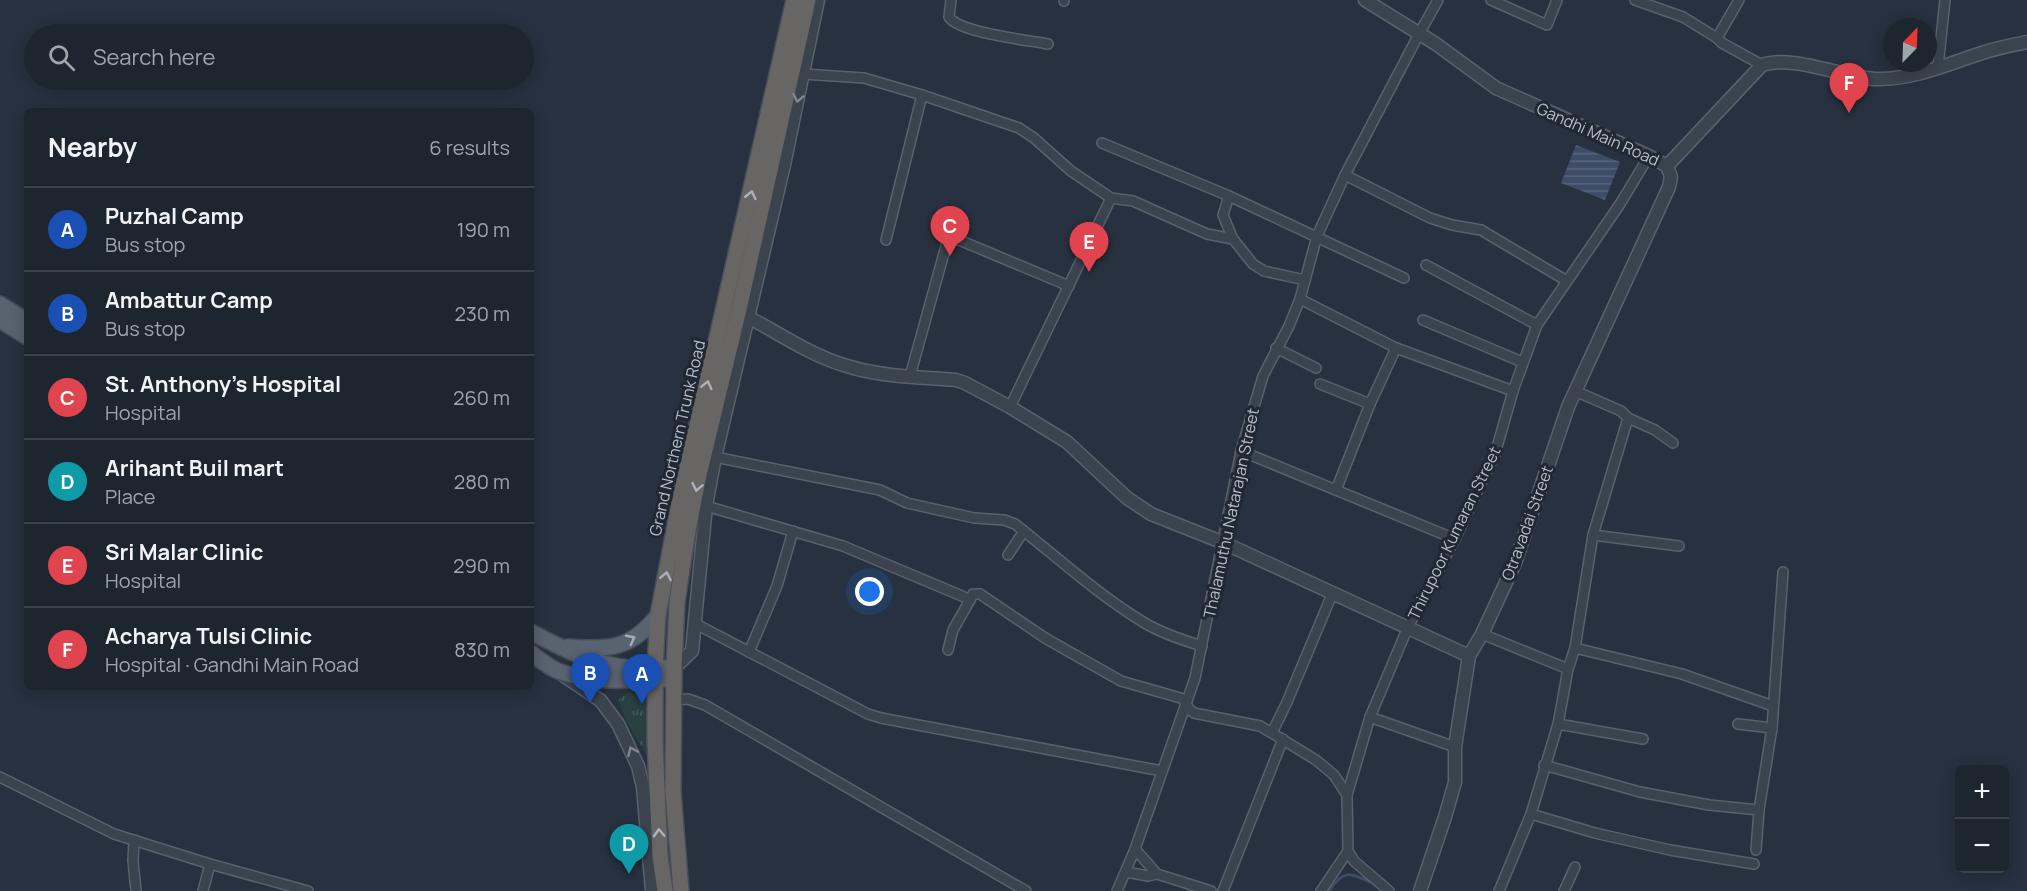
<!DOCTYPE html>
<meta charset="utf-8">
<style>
body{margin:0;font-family:Manrope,sans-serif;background:#2a313b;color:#f1f3f6}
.controls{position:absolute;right:18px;bottom:18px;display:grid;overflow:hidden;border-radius:9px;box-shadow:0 3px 15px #0003}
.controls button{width:54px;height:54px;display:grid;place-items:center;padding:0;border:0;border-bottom:2px solid #3b424b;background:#1d252f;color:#f1f3f6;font:30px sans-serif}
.compass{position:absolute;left:1883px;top:18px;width:54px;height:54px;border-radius:50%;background:#1d252f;box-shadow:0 3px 15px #0003;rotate:23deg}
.you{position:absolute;left:870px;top:592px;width:21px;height:21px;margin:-15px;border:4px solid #fff;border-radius:50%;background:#1a73e8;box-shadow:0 0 0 9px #1a73e833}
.badge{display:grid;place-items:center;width:39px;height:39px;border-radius:50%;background:#94b5f2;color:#fff;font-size:20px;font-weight:700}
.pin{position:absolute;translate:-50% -50px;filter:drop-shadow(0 2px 3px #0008)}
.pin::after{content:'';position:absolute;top:32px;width:21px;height:18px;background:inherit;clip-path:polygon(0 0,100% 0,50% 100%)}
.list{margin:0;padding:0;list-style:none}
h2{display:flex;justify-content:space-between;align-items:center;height:78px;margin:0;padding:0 24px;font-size:26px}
h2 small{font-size:20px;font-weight:400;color:#a0a5aa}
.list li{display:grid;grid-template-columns:39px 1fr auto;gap:18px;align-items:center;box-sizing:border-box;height:84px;padding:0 24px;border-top:2px solid #3b424b}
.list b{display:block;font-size:22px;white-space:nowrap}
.list p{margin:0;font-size:20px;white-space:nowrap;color:#a0a5aa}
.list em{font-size:20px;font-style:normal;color:#a0a5aa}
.icon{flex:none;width:33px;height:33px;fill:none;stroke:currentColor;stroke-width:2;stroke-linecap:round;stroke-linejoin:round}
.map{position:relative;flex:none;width:2027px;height:891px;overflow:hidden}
.search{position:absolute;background:#1d252f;box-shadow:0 3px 15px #0003;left:24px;top:24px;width:510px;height:66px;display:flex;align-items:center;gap:15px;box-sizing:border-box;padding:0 21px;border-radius:33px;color:#a0a5aa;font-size:22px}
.panel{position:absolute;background:#1d252f;box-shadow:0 3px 15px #0003;left:24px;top:108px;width:510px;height:582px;border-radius:9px}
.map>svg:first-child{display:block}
.grass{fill:url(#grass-tufts)}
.water{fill:url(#water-rules)}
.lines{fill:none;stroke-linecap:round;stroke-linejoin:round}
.stream{stroke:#3e4d67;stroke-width:3}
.minor-casing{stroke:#59616d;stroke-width:12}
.tertiary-casing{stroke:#59616d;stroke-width:15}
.primary-casing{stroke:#454c58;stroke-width:18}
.trunk-casing{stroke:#464e5a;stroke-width:18}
.minor{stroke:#3b434f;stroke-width:9}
.tertiary{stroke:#3b434f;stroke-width:12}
.primary{stroke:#59626f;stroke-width:15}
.trunk{stroke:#676664;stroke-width:15}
.oneway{stroke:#808793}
.oneway2{stroke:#acb1bb}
.oneway3{stroke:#a5acb8}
.labels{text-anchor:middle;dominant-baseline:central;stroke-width:6;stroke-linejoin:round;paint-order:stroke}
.street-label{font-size:16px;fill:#b8beca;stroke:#202834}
</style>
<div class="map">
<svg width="2027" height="891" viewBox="0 0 2027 891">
<defs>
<pattern id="grass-tufts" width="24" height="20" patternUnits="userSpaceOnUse" patternTransform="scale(1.5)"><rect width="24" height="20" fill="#2a3f41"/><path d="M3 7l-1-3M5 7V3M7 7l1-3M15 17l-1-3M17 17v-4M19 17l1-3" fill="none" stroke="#47595b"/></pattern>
<pattern id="water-rules" width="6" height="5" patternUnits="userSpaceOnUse" patternTransform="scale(1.5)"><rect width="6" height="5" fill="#3e4d67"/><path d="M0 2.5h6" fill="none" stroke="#58657b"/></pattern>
</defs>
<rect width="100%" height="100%" fill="#27313f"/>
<polygon class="grass" points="634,687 646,690 648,757 626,721 618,700"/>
<polygon class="water" points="1576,145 1620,162 1605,200 1561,183"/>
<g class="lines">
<path class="stream" d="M1329,891C1343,870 1349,872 1370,882"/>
<g class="minor-casing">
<g id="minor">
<path d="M951,0L949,17C960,33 1027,40 1048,44"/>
<polyline points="1491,0 1547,25 1557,0"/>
<polyline points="1635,0 1683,17 1717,38"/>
<polyline points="1739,0 1717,38 1722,43 1762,65"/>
<polyline points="1064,1 1064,0"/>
<polyline points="1938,67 1945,0"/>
<polyline points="803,74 864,78 922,95 1019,128 1034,138 1071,171 1111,198 1133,201 1207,234 1233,239"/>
<polyline points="1102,143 1229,196 1404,278"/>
<polyline points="1345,175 1430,218 1452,225 1481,230 1567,281"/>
<polyline points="1229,196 1223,215 1233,239 1253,264 1264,271 1305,280"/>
<polyline points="886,240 922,95"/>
<polyline points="1426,265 1537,325"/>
<polyline points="1300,299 1396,348 1513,391"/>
<polyline points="1423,320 1522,362"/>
<polyline points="1276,348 1316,368"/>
<polyline points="910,376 946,246 949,240 959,240 1069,286"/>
<polyline points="1320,384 1370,404"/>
<polyline points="1010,407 1111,198"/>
<polyline points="1628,418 1655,430 1673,443"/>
<polyline points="1241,451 1455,539"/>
<path d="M715,457L880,490L907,503L974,518L1004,520L1015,524C1057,557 1097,594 1143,622C1161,633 1182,640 1202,646"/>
<polyline points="1336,490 1370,404 1396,348"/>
<polyline points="706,506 843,546 962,596 970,600 953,630 948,650"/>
<polyline points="1593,535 1679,546"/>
<polyline points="1008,555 1024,531"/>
<polyline points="1333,592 1287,702 1272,733 1316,760 1334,775 1347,795 1370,717"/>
<polyline points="970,600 973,594 980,594 1045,638 1121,681 1184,699 1189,709 1194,713 1260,726 1272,733"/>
<polyline points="694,623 868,714 881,718 1162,771"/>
<polyline points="1482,634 1568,669 1558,724 1531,814 1595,833 1670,850 1754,864"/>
<polyline points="1575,648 1682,674 1773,706"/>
<polyline points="749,652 777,586 793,531"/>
<polyline points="1568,669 1575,648 1593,535 1628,418 1621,411 1575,391"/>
<polyline points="674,700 688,699 705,705 1026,891"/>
<polyline points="1558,724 1643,739"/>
<polyline points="1738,724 1772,728"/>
<polyline points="1455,747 1370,717 1408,627 1455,539 1495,454 1513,391 1537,325 1620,204 1649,156"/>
<polyline points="1544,765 1640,792 1709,805 1759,810 1756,850"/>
<polyline points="0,777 114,834 210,864 308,891"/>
<polyline points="1347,795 1348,851 1354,861 1389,891"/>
<polyline points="1759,810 1772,728 1783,572"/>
<polyline points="134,840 133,861 136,891"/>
<polyline points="1135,849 1157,874 1211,891"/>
<polyline points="1126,872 1148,876 1157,874"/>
<polyline points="203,891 210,864"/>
<polyline points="1117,891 1135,849 1195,678 1241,451 1263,376 1289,326 1300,299 1317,236 1345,175 1419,34 1438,0"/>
<polyline points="1223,891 1283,739"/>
<polyline points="1321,891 1348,851"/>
<polyline points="1499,891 1531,814"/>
<polyline points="1564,891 1575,867"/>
</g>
</g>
<g class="tertiary-casing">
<g id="tertiary">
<path d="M1365,0L1436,44L1496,88L1649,156L1667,166L1762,65C1792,54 1844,78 1876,79C1913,80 1947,64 1982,53C1997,48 2012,45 2027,42"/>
<path d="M748,317C780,334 812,356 847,366C882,377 920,377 956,380L965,383L1010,407L1067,442L1127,498L1151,514L1224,543L1469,656"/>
<polyline points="674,668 692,651 706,506 715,457 784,165 818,0"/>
<polyline points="563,675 601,701 618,724 638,766 643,787 652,891"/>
<polyline points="1420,891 1445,817 1455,782 1455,747 1469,656 1482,634 1515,563 1568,407 1669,187 1671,177 1667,166"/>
</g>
</g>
<g class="primary-casing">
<g id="primary">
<polyline points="0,304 27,321"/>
<polyline points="0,320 27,337"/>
<path d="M531,632C563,649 594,665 631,668C645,669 660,667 674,668"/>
<path d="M568,647C610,650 631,649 658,615"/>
<path d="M531,653C539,659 548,667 558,671C595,685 635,679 674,679"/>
</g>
</g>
<g class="trunk-casing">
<g id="trunk">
<polyline points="665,891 660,856 655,741 655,667 658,615 679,504 794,0"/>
<polyline points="681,891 673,792 674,668 677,602 688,530 699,475 740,305 808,0"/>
</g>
</g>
<use href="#minor" class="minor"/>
<use href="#tertiary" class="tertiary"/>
<use href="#primary" class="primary"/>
<use href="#trunk" class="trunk"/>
</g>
<defs><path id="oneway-chevron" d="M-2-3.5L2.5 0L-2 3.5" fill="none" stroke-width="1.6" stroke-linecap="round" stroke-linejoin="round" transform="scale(1.5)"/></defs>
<g class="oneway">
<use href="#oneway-chevron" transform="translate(798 98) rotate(102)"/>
<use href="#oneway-chevron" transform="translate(632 751) rotate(-114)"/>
</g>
<g class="oneway2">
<use href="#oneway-chevron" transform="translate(751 195) rotate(-77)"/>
<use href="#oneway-chevron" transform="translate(707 385) rotate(-77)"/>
<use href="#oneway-chevron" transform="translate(697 487) rotate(102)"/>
<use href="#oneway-chevron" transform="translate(666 576) rotate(-79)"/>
<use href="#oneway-chevron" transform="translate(659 833) rotate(-93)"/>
</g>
<use class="oneway3" href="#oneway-chevron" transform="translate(631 639) rotate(-28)"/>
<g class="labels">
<g class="street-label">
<text transform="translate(1598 134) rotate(24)">Gandhi Main Road</text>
<text transform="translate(677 438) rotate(-77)">Grand Northern Trunk Road</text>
<text transform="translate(1231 513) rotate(-78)">Thalamuthu Natarajan Street</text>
<text transform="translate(1527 523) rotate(-70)">Otravadai Street</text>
<text transform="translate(1454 533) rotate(-64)">Thirupoor Kumaran Street</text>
</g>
</g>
</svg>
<div class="controls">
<button>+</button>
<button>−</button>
</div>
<svg class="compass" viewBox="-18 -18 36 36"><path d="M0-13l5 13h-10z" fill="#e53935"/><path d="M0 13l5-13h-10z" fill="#a0a5aa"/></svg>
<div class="you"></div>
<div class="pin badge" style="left:642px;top:704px;background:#1a4fb4">A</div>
<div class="pin badge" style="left:590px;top:703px;background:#1a4fb4">B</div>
<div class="pin badge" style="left:950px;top:256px;background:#e0444e">C</div>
<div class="pin badge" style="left:629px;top:874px;background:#0f9aa8">D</div>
<div class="pin badge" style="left:1089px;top:272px;background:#e0444e">E</div>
<div class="pin badge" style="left:1849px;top:113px;background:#e0444e">F</div>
<div class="search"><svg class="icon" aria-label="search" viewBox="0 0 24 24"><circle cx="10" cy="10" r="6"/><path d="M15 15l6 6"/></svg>Search here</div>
<section class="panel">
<h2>Nearby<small>6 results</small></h2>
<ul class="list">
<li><span class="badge" style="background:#1a4fb4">A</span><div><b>Puzhal Camp</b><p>Bus stop</p></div><em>190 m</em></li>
<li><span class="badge" style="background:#1a4fb4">B</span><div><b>Ambattur Camp</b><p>Bus stop</p></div><em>230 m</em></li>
<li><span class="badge" style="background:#e0444e">C</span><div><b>St. Anthony's Hospital</b><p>Hospital</p></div><em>260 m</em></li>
<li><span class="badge" style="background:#0f9aa8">D</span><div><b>Arihant Buil mart</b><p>Place</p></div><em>280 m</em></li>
<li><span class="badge" style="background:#e0444e">E</span><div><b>Sri Malar Clinic</b><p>Hospital</p></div><em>290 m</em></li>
<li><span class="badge" style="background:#e0444e">F</span><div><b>Acharya Tulsi Clinic</b><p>Hospital · Gandhi Main Road</p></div><em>830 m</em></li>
</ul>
</section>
</div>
